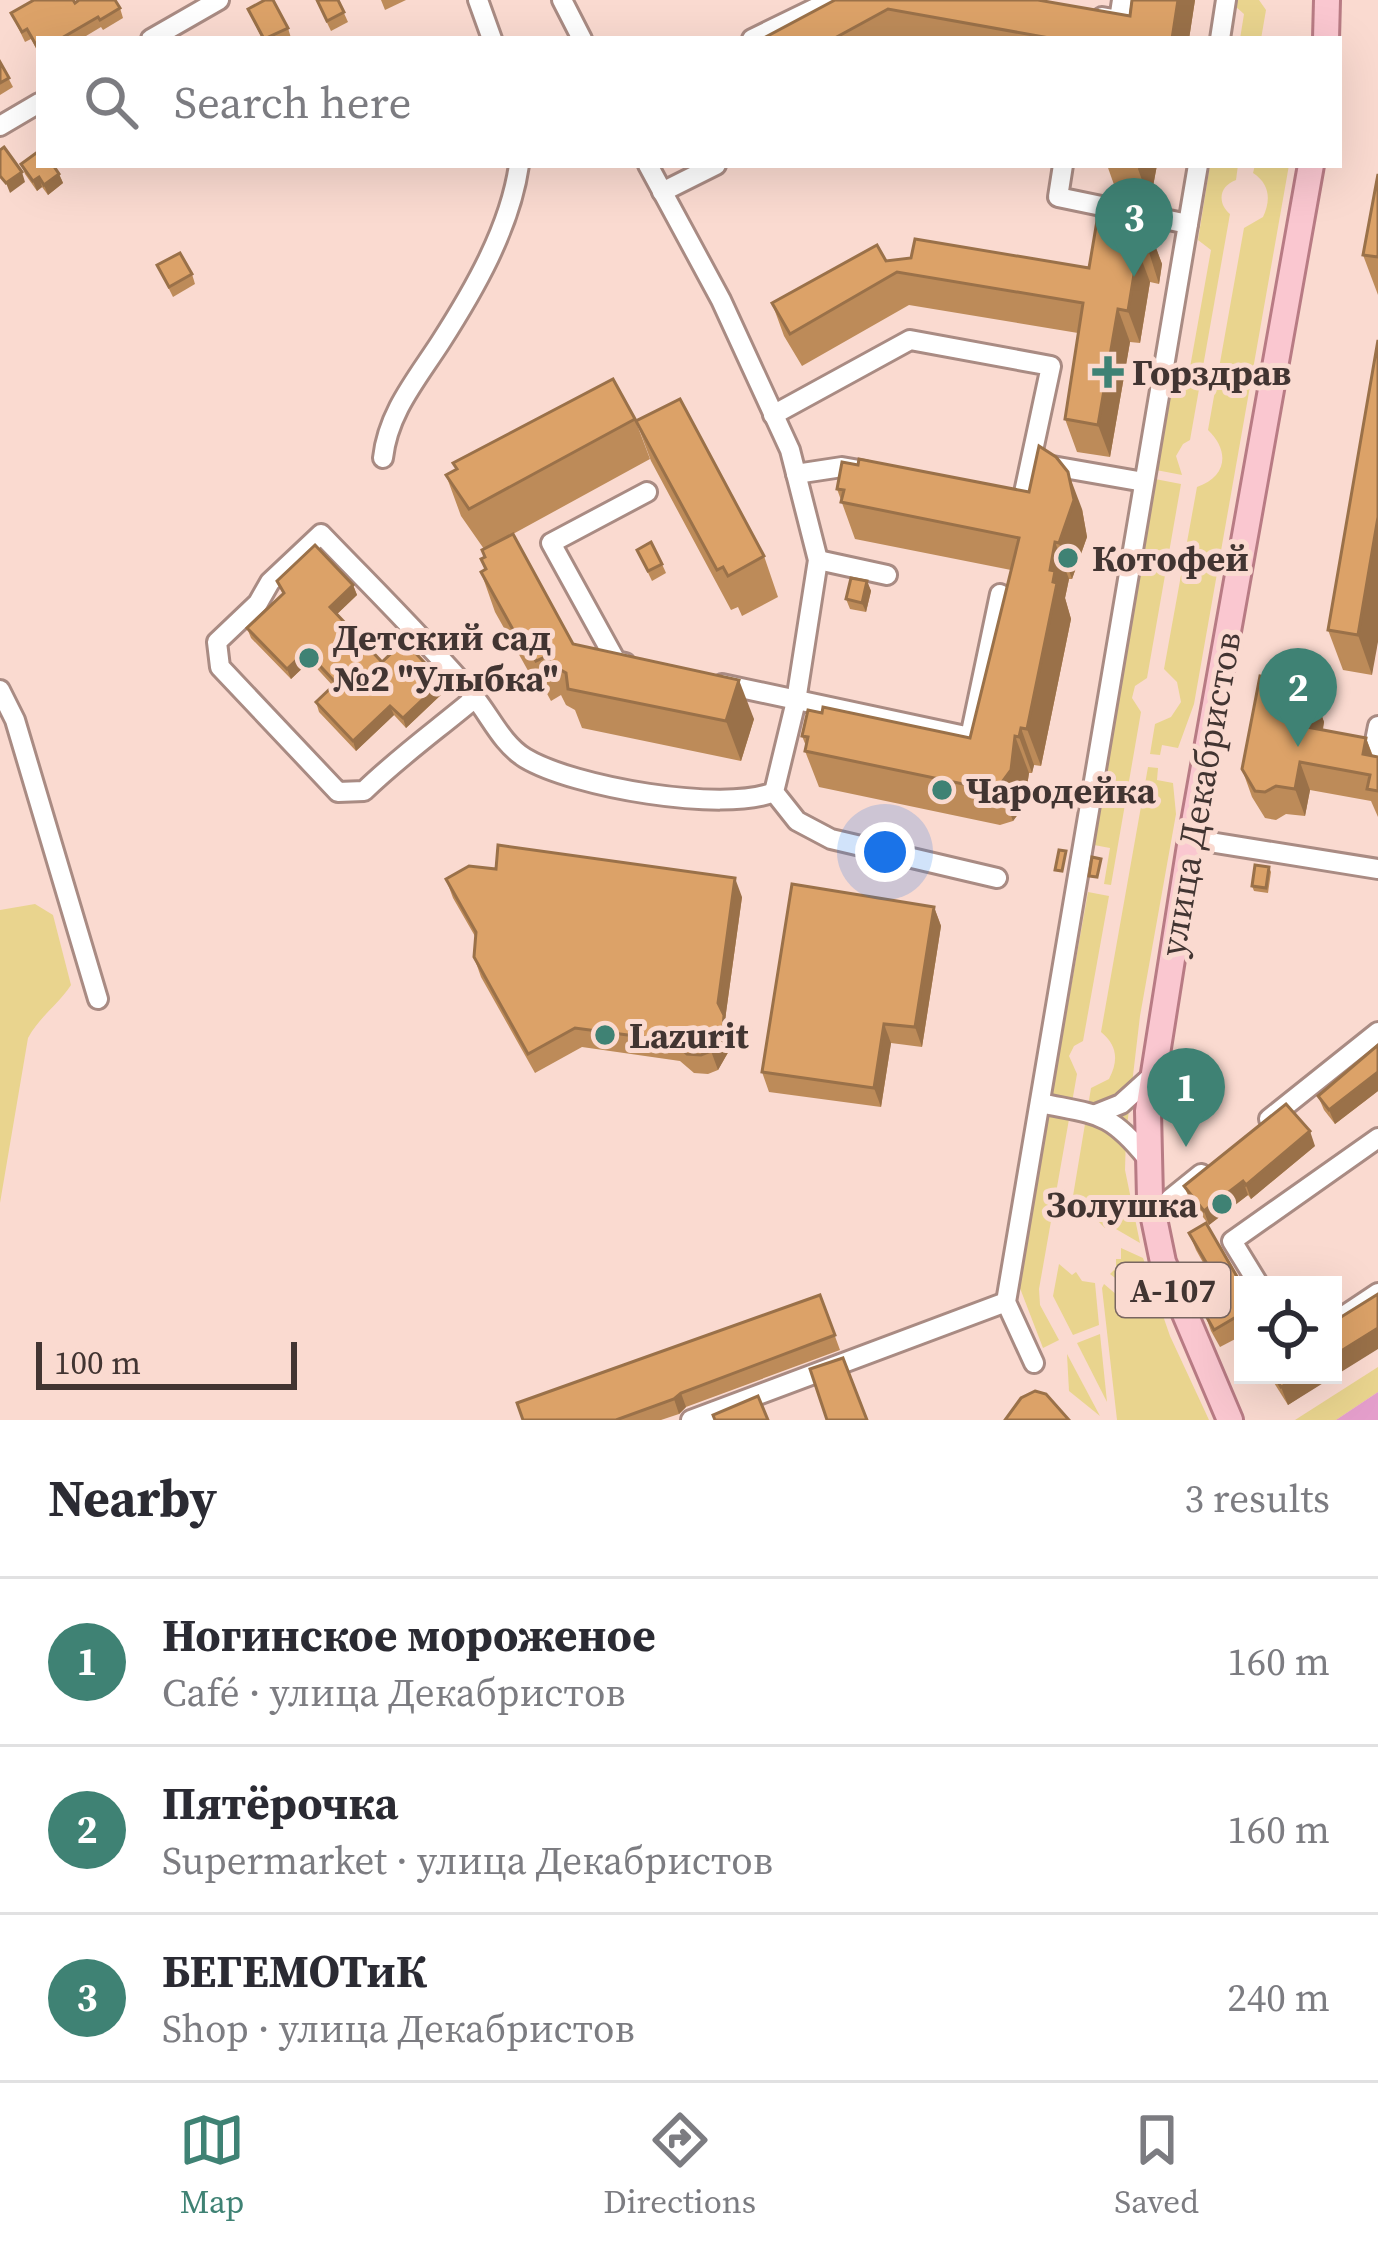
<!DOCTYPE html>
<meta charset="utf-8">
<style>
body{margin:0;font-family:"Source Serif 4",serif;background:#f7f7f7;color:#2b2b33}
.controls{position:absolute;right:36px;bottom:36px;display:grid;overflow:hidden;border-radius:0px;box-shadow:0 12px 48px #0002}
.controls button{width:108px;height:108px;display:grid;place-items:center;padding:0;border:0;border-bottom:3px solid #e1e1e2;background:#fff;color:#2b2b33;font:60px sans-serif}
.scale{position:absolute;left:36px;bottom:30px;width:261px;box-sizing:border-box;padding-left:12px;border:6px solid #423532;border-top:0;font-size:33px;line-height:42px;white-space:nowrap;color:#423532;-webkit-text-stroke:9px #fadad0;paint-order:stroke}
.you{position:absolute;left:885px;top:852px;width:42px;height:42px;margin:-30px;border:9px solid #fff;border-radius:50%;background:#1a73e8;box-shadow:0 0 0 18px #1a73e833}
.badge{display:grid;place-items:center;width:78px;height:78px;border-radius:50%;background:#3f8274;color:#fff;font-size:39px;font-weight:700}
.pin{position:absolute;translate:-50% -99px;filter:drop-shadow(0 3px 6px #0008)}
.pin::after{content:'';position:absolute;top:63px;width:42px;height:36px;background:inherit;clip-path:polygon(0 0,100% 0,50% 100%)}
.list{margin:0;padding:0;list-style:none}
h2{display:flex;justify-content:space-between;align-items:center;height:156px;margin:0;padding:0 48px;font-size:51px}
h2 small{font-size:39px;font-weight:400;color:#7c7c81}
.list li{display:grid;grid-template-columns:78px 1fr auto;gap:36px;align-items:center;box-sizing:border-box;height:168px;padding:0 48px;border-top:3px solid #e1e1e2}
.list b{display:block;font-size:45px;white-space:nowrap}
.list p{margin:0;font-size:39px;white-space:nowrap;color:#7c7c81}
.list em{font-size:39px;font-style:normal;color:#7c7c81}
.icon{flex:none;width:66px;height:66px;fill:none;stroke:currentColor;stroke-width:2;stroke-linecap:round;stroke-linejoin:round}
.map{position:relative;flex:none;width:1378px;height:1420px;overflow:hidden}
.search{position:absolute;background:#fff;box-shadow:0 12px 48px #0002;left:36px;right:36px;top:36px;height:132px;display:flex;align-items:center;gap:30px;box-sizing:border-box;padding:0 42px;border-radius:0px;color:#7c7c81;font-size:45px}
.sheet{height:660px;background:#fff}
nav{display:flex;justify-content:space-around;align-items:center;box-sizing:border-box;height:168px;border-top:3px solid #e1e1e2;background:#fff;font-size:33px;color:#7c7c81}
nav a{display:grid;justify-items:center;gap:6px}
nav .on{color:#3f8274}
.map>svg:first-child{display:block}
.green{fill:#e9d48e}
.water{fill:#e49ecb}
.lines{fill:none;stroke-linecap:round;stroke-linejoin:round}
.minor-casing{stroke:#a98b83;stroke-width:24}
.major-casing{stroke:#b87b84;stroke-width:30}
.minor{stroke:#fff;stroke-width:18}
.major{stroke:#fac7d0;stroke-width:24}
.wall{fill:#bd8b59}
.shaded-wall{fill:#9a7149}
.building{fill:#dca268;stroke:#9a7149;stroke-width:3}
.poi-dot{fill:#3f8274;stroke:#fadad0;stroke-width:4.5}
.labels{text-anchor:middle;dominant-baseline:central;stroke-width:10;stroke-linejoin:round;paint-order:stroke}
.shield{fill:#fadad0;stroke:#796661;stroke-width:3}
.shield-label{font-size:33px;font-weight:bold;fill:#423532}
.poi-label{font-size:36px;font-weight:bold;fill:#423532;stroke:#fadad0;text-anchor:start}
.street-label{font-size:36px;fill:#423532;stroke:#fadad0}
</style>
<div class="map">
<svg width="1378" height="1420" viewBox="0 0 1378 1420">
<rect width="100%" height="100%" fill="#fadad0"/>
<g class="green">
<polygon points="1236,0 1259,0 1266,10 1261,39 1240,39 1244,14 1235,6"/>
<path d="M1210,165H1238L1236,180C1219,186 1217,203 1230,214L1190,440L1183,444L1176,456L1182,475L1156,470L1172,388L1189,373L1211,250L1198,240Z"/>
<path d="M1255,165H1289L1194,704L1178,748L1162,745L1160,755L1150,754L1155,724L1171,717L1181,702L1177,682L1164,669L1197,487C1227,477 1230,451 1208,430L1244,228L1263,217C1271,200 1270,184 1253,173Z"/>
<polygon points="1155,479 1181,484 1147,678 1135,686 1132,698 1141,712 1111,885 1104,884 1110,848 1094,845"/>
<path d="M1148,767L1158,768L1157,780L1173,783L1176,814L1140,1016L1126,1135L1125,1170L1140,1243L1109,1225L1105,1228L1098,1221L1070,1214L1091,1088L1109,1079C1119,1060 1117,1045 1101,1032Z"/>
<polygon points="1088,892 1109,896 1083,1041 1074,1046 1069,1056 1077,1074 1039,1289 1040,1305 1059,1340 1043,1348 1018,1283"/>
<path d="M35,904L53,915L71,985C58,1005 40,1016 28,1038L0,1203V910Z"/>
<polygon points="1121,1248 1143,1258 1170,1336 1209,1420 1117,1420 1102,1288 1104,1284 1124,1301 1133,1299 1132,1291 1110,1274 1116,1268 1116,1259 1121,1259"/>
<polygon points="1059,1264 1072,1275 1076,1272 1082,1281 1095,1283 1099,1325 1073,1335 1053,1296"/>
<polygon points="1100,1334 1107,1402 1077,1343"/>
<polygon points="1067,1354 1100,1416 1069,1391"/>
<polygon points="1378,1367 1378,1392 1336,1420 1295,1420"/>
</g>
<polygon class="water" points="1378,1392 1378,1420 1336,1420"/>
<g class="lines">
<g class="minor-casing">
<g id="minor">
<polyline points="478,0 492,39"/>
<polyline points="562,0 582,39"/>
<polyline points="1102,17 1119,20 1122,0"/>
<polyline points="151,39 219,0"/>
<polyline points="752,39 832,0"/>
<polyline points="1220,39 1226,0"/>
<polyline points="0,126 39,103"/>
<polyline points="648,165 721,300 790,450 818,560 796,701 774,792 797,821 831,839 997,878"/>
<polyline points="1063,165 1058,197 1188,224"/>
<polyline points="662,192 716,165"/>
<polyline points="773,415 910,340 1051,366 1022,502 1010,500"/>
<path d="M383,458C388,413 416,380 440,343C474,290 510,228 519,165"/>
<polyline points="1041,464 1144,482"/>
<polyline points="796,474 842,467 865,471"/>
<polyline points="818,560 887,575"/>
<polyline points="625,663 616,661 551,543 647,492"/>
<polyline points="722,684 970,737 1000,594"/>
<polyline points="0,690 15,720 98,999"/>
<path d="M475,698C438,729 399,757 364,791L338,792L220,667L217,642L258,603L270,582L321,534C372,587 425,639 472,694C490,715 501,743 525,758C573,787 723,813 774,792"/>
<polyline points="1378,726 1374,746 1378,747"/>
<polyline points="1191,839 1378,869"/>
<path d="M1040,1103C1097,1115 1109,1111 1147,1158"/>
<polyline points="1096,1114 1121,1104 1152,1076"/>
<polyline points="1269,1119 1378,1032"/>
<polyline points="1170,1199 1201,1174"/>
<polyline points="1259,1285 1232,1241 1378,1138"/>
<polyline points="1333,1323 1378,1293"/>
<polyline points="1034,1363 1006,1302 1198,165"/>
<polyline points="691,1420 1006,1302"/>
</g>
</g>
<g class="major-casing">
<g id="major">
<polyline points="1326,39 1327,0"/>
<polyline points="1230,1420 1163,1262 1150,1199 1148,1111 1191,839 1311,165"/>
</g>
</g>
<use href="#minor" class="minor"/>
<use href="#major" class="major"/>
</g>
<g class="wall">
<polygon points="316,0 338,0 348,22 331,31"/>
<polygon points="381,0 406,0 385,10"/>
<polygon points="835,0 1130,16 1132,0 1195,0 1189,39 762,39"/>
<polygon points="75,3 120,8 123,18 103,30 101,27 81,39 39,39 39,54 31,39 25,42 11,13"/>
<polygon points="248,9 288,28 291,38 262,39"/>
<polygon points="0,62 13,87 0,95"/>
<polygon points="21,164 59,174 63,183 48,195 42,187 37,191 25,174"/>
<polygon points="1107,165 1157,165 1150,202 1118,196"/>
<polygon points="1378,174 1378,295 1363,255"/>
<polygon points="1144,216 1162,264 1159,284 1150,282 1140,343 1130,342 1110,457 1077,452 1065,419 1078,333 909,305 802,366 784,336 772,303 886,261 1089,268"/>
<polygon points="157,265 192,274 195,284 173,297"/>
<polygon points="1378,340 1372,675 1343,670 1328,630"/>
<polygon points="635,419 650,459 513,534 573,644 754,719 741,761 582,728 575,710 566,705 561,695 551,701 545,690 540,692 495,612 481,572 485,570 481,559 484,557 482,550 484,549 461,516 446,475"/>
<polygon points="636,421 764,556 778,597 742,616 738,607 731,610 651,461"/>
<polygon points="837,489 1082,509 1087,537 1072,579 1069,579 1065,598 1071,619 1041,766 1034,765 1032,773 1029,773 1024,806 1013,821 1000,825 819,787 805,751 806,746 802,736 822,713 970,738 1011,570 855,539"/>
<polygon points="637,550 662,564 666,573 652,581"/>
<polygon points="277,581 353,585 357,595 337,614 382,662 442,681 445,691 406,728 394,715 356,751 319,712 316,702 333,686 310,661 291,679 251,638 247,628 283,594"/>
<polygon points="867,581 871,591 866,612 850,609 846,599"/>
<polygon points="1311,686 1324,722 1323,730 1366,738 1373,756 1378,757 1378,817 1371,801 1310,790 1305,816 1286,814 1276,820 1265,818 1252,797 1242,769"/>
<polygon points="1269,867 1271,872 1268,893 1254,891 1252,886"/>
<polygon points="446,879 742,897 725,1020 731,1035 730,1049 718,1070 708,1074 694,1073 680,1061 582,1047 535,1073 481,977 474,957 476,938 453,898"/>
<polygon points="934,907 941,926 922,1047 891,1043 881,1107 769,1092 762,1072"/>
<polygon points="1378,1045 1378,1091 1335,1124 1324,1110 1318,1096"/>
<polygon points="1315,1146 1251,1199 1248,1195 1209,1225 1190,1200 1184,1186"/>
<polygon points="1189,1233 1243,1287 1243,1335 1220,1347 1211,1331 1205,1314 1225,1302 1196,1250"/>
<polygon points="820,1295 840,1350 686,1407 679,1414 661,1420 523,1420"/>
<polygon points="1269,1375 1333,1375 1288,1405"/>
</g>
<g class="shaded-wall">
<polygon points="1178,0 1195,0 1189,39 1172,39"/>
<polygon points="1139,165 1157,165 1150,202 1138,169"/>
<polygon points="22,172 25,182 10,193 6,183"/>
<polygon points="59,174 63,183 48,195 44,185"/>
<polygon points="39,177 42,187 37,191 33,181"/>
<polygon points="1144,216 1162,264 1159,284 1142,230"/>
<polygon points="1138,250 1150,282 1140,343 1128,311"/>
<polygon points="1118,309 1130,342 1110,457 1098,425"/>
<polygon points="1068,472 1082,509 1087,537 1072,579 1059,543"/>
<polygon points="1378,517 1378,642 1372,675 1358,635"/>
<polygon points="1055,542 1069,579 1065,598 1071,619 1041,766 1027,729 1050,570"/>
<polygon points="867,581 871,591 866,612 862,603"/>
<polygon points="353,585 357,595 334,617 330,607"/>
<polygon points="306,651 310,661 291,679 287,669"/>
<polygon points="739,680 754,719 741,761 726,721"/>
<polygon points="442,681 445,691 406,728 403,718"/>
<polygon points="1311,686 1324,722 1317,755 1307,727"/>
<polygon points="390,706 394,715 356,751 353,741"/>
<polygon points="1021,728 1034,765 1032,773 1019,737"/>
<polygon points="1015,736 1029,773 1024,806 1013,821 1000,785"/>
<polygon points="1366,738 1376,766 1363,754"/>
<polygon points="1300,762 1310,790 1305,816 1295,789"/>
<polygon points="735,878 742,897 725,1020 731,1035 730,1049 718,1070 711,1051"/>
<polygon points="934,907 941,926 922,1047 915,1027"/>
<polygon points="884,1024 891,1043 881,1107 874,1088"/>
<polygon points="1378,1072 1378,1091 1335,1124 1329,1110"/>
<polygon points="1310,1131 1315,1146 1251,1199 1246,1185"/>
<polygon points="1243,1181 1248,1195 1209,1225 1204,1211"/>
<polygon points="1378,1328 1378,1349 1288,1405 1281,1387 1302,1375 1333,1375 1333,1356"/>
<polygon points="681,1393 686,1407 679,1414 674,1399"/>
</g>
<g class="building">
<polygon points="34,0 73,0 75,3 79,0 115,0 120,8 100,20 98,17 60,39 39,39 39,50 27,29 22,32 11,13"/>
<polygon points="265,0 273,0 288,28 264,39 248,9"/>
<polygon points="317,0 338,0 344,12 327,21"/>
<polygon points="835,0 1038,0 1130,16 1132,0 1178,0 1172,39 1055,39 888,9 833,39 762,39"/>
<polygon points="0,62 9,78 0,83"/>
<polygon points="4,147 22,172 6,183 0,176 0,150"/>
<polygon points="39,151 39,165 53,165 59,174 44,185 39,177 33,181 21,164"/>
<polygon points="1378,174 1378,257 1363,255"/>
<polygon points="1099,209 1144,216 1142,230 1150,232 1147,251 1138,250 1128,311 1118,309 1098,425 1065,419 1083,303 897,272 790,334 772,303 877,245 886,261 911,258 915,239 1089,268"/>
<polygon points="180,253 192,274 169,287 157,265"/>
<polygon points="1378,340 1378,517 1358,635 1328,630"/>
<polygon points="613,379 635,419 469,509 446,475 457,469 453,463"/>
<polygon points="680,399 764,556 728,576 723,567 717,570 636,421"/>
<polygon points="1039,446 1056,457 1068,472 1074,500 1059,543 1055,542 1050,570 1055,571 1053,582 1057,583 1027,729 1021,728 1019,737 1015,736 1011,770 1000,785 987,789 805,751 808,737 802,736 808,710 822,713 823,707 970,738 1019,538 841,502 844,490 837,489 842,462 858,465 859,459 1029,492"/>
<polygon points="513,534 573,644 739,680 726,721 568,689 566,673 552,665 547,656 536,661 530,650 526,653 481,572 486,569 481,559 485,557 482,550"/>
<polygon points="651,542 662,564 648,571 637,550"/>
<polygon points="315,545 353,585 330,607 382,662 404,641 442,681 403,718 390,706 353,741 316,702 336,683 306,651 287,669 247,628 284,593 277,581"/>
<polygon points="851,578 867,581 862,603 846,599"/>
<polygon points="1260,676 1311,686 1309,694 1314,695 1307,727 1366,738 1363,754 1378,757 1378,791 1367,789 1370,775 1300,762 1295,789 1276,786 1265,792 1255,791 1242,769"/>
<polygon points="498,845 735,878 718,1003 724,1015 723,1030 711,1051 701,1055 687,1054 673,1041 575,1028 528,1054 474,957 476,932 446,879 469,866 496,869"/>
<polygon points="1059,850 1066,851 1062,871 1055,870"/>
<polygon points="1092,857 1101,859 1097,877 1089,876"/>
<polygon points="1255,865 1269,867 1266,888 1252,886"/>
<polygon points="792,884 934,907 915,1027 884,1024 874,1088 762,1072"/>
<polygon points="1378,1045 1378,1072 1329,1110 1318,1096"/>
<polygon points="1286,1104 1310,1131 1246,1185 1243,1181 1204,1211 1184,1186"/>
<polygon points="1206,1223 1243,1287 1243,1328 1236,1317 1214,1330 1205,1314 1228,1300 1189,1233"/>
<polygon points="1378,1294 1378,1328 1333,1356 1333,1322"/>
<polygon points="820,1295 835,1335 681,1393 674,1399 616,1420 523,1420 517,1403"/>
<polygon points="843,1358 867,1420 827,1420 810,1369"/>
<polygon points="1274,1375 1302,1375 1281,1387"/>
<polygon points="1035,1391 1046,1394 1069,1420 1005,1420 1021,1398"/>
<polygon points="758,1396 768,1420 715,1420 713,1415"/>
</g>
<g class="poi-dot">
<path d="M1102 354h12v12h12v12h-12v12h-12v-12h-12v-12h12z"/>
<circle cx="1068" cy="558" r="12"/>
<circle cx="309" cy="658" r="12"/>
<circle cx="942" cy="790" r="12"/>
<circle cx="605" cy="1035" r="12"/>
<circle cx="1222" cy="1204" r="12"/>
</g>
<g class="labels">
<rect class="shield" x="1116" y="1263" width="114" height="54" rx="9"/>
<g class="shield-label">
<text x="1173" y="1290">А-107</text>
</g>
<g class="poi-label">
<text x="1132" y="372">Горздрав</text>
<text x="1092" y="558">Котофей</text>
<text x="333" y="637">Детский сад<tspan x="333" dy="41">№2 "Улыбка"</tspan></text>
<text x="966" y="790">Чародейка</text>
<text x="629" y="1035">Lazurit</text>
<text x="1198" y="1204" text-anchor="end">Золушка</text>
</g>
<g class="street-label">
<text transform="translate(1200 794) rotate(-80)">улица Декабристов</text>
</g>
</g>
</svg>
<div class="controls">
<button><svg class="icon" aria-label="locate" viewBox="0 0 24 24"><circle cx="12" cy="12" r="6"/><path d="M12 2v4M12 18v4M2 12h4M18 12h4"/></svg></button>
</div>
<div class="scale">100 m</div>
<div class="you"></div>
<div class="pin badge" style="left:1186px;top:1147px">1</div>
<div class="pin badge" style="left:1298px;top:747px">2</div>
<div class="pin badge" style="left:1134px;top:277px">3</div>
<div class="search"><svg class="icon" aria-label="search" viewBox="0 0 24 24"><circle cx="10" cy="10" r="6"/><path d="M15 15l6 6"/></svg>Search here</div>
</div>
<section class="sheet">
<h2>Nearby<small>3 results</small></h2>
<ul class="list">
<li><span class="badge">1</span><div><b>Ногинское мороженое</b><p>Café · улица Декабристов</p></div><em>160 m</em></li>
<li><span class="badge">2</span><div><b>Пятёрочка</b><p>Supermarket · улица Декабристов</p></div><em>160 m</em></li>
<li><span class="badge">3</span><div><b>БЕГЕМОТиК</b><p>Shop · улица Декабристов</p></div><em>240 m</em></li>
</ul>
</section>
<nav>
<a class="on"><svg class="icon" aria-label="map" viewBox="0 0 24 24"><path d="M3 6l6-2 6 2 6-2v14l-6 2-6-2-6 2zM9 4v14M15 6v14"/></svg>Map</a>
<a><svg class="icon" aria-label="directions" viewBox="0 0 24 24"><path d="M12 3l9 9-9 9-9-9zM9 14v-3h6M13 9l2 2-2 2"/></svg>Directions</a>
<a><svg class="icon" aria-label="saved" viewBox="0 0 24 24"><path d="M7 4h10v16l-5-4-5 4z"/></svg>Saved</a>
</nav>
